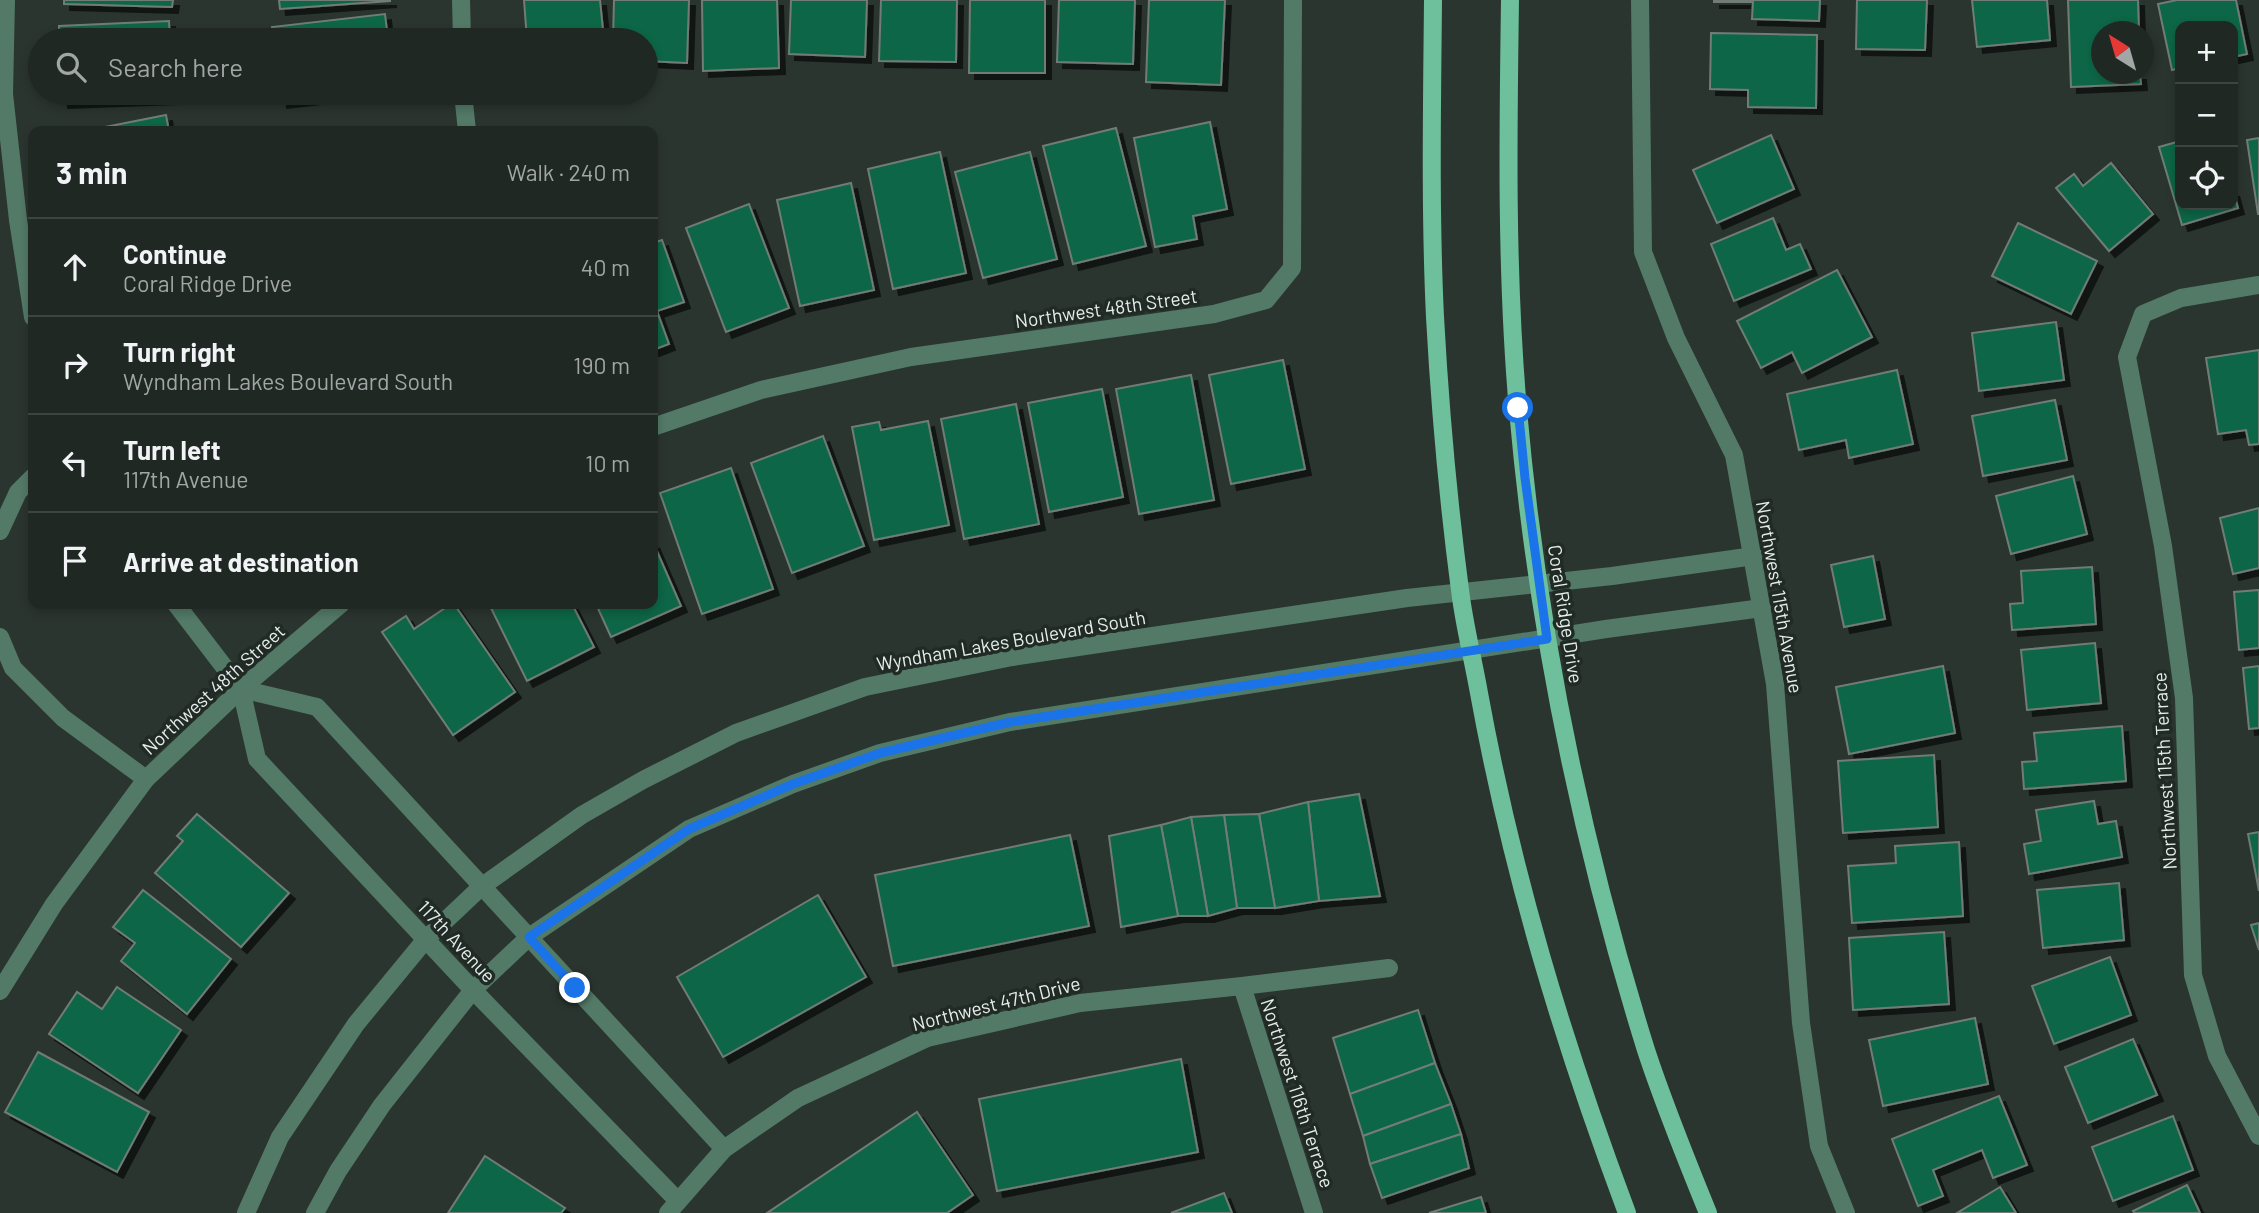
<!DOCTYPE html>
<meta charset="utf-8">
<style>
body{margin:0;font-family:Barlow,sans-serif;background:#28302c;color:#f1f3f6}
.controls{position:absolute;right:21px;top:21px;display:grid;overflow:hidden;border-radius:14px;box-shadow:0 4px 10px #0003}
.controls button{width:63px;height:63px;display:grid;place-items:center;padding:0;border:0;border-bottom:2px solid #3d4441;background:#202824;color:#f1f3f6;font:35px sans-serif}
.compass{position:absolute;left:2091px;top:21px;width:63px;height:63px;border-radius:50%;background:#202824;box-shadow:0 4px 10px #0003;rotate:323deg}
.stop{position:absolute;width:21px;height:21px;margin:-16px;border:5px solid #1a73e8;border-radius:50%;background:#fff}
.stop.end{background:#1a73e8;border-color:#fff;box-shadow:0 2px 7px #0008}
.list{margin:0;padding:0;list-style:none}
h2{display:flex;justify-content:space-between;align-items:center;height:91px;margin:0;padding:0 28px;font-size:30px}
h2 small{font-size:23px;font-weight:400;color:#a2a6a6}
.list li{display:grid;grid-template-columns:46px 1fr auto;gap:21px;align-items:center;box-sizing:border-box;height:98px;padding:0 28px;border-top:2px solid #3d4441}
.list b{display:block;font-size:26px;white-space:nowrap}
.list p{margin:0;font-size:23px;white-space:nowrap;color:#a2a6a6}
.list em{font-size:23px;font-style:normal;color:#a2a6a6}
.icon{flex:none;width:38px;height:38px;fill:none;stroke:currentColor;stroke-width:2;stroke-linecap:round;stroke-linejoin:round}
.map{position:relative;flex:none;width:2259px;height:1213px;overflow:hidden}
.search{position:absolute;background:#202824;box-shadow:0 4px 10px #0003;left:28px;top:28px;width:630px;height:77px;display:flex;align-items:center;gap:18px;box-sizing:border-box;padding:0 24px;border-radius:38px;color:#a2a6a6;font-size:26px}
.panel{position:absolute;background:#202824;box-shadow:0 4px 10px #0003;left:28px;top:126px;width:630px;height:483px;border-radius:14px}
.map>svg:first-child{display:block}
.building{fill:#0c6647;stroke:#717c76;stroke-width:2;filter:url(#shadow)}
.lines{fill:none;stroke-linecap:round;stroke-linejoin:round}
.minor{stroke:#537a67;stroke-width:18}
.major{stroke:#6dc09b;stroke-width:18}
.route{stroke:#1a73e8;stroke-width:9}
.labels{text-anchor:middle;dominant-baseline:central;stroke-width:7;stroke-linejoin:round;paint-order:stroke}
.street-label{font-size:19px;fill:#e7edea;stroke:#212b26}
</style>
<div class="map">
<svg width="2259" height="1213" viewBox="0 0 2259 1213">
<defs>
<filter id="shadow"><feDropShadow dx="6" dy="6" stdDeviation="0" flood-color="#0009"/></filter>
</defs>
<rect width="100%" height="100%" fill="#2b3530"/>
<g class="building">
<polygon points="64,0 173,0 172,7 64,4"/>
<polygon points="279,0 390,0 390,1 280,9"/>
<polygon points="524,0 600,0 604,40 527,40"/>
<polygon points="614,0 689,0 687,63 646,61 646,40 613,40"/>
<polygon points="702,0 777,0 779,68 703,71"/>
<polygon points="791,0 867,0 865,57 789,54"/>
<polygon points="881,0 957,0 956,62 879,61"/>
<polygon points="970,0 1045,0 1045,73 969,73"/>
<polygon points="1059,0 1135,0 1133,64 1057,62"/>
<polygon points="1149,0 1225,0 1221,85 1146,82"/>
<polygon points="1714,0 1820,0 1819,21 1752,19 1753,2 1714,2"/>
<polygon points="1857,0 1927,0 1925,50 1856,49"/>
<polygon points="1972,0 2047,0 2050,40 1977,47"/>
<polygon points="2068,0 2138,0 2139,32 2102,32 2102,74 2140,74 2141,84 2071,87"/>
<polygon points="2177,0 2236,0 2247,54 2233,57 2233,26 2180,26 2180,68 2172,70 2158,4"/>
<polygon points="385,14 388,40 274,40 272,27"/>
<polygon points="169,21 170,40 59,40 59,26"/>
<polygon points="1711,33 1817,35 1816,108 1748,107 1748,90 1710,89"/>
<polygon points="61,93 172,93 172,98 62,102"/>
<polygon points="280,93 361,93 281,102"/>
<polygon points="166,115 169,131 85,131"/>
<polygon points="1210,122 1227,209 1193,216 1197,239 1155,247 1134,138"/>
<polygon points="1116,128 1146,246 1073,264 1043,146"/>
<polygon points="1771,135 1794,189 1717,223 1693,170"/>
<polygon points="2259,138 2259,214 2258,214 2247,140"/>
<polygon points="2180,141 2180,205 2233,205 2233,190 2238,208 2182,225 2159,147"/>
<polygon points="940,152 966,273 893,289 868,169"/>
<polygon points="1030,152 1057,259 983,278 955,172"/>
<polygon points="2111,163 2153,214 2109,251 2056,188 2074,174 2083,186"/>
<polygon points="851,183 874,290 800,306 777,200"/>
<polygon points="749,204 789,308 726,332 686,228"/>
<polygon points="1773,218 1786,250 1800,244 1811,269 1734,301 1711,244"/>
<polygon points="2018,223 2097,261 2071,314 1992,276"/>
<polygon points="662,240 684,302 657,311 669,344 653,350 653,243"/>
<polygon points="1837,270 1872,337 1802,373 1792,352 1761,368 1737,321"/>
<polygon points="2056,322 2064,380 1979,391 1972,333"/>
<polygon points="2259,350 2259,444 2249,445 2246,430 2218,434 2206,358"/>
<polygon points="1283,360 1305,469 1231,484 1209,375"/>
<polygon points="1897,370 1913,444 1849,458 1846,440 1799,450 1787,394"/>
<polygon points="1191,375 1214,500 1139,514 1116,389"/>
<polygon points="1102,389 1123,497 1049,512 1028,403"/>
<polygon points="2055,400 2067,460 1983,476 1972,416"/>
<polygon points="1016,404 1039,524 964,539 941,419"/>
<polygon points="928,421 949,525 874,540 852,427 879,422 881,430"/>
<polygon points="823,436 864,546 792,573 751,463"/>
<polygon points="731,468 773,589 702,614 660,493"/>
<polygon points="2073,476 2087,534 2011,554 1996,496"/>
<polygon points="2259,508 2259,568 2233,574 2220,518"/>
<polygon points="653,542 681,606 611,637 596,604 653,604"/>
<polygon points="1873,556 1885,619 1844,627 1831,565"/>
<polygon points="2092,567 2096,624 2012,630 2010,604 2023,603 2021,571"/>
<polygon points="2259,590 2259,648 2239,650 2234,592"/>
<polygon points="451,604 454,604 515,692 453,735 382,632 406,616 414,629"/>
<polygon points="489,604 572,604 594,647 527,681"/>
<polygon points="2095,643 2101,703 2027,710 2021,650"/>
<polygon points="1943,666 1955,733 1849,754 1836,687"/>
<polygon points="2259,666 2259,728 2249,729 2243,668"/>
<polygon points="2122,726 2126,781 2024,789 2022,762 2037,761 2034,733"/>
<polygon points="1934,755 1938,827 1843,833 1838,761"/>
<polygon points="1359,794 1380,896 1319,901 1308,802"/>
<polygon points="2094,801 2098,824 2116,821 2122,857 2029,874 2024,844 2041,841 2036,810"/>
<polygon points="1308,802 1319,901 1275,908 1259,814"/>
<polygon points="197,814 289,893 241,947 155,873 183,841 177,836"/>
<polygon points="1259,814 1275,908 1237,908 1224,815"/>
<polygon points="1224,815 1237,908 1208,916 1191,817"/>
<polygon points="1191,817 1208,916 1178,916 1161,825"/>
<polygon points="1161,825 1178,916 1121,927 1109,836"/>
<polygon points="2259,832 2259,891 2248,834"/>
<polygon points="1070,835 1089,926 893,966 875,875"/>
<polygon points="1959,842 1963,916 1852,923 1848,866 1896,863 1895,846"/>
<polygon points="2119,883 2124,940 2043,948 2037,890"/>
<polygon points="143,890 231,959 187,1014 121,961 135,943 113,927"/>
<polygon points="818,895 866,977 723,1057 677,977"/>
<polygon points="2259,923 2259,950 2251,925"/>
<polygon points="1944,932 1949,1004 1853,1010 1849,938"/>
<polygon points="2110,957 2131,1015 2054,1044 2032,986"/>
<polygon points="117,987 181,1030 138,1093 49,1034 77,992 102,1009"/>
<polygon points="1418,1010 1435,1063 1350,1094 1333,1038"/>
<polygon points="1975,1018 1988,1084 1883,1106 1869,1040"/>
<polygon points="2133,1039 2157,1095 2088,1123 2065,1067"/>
<polygon points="38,1052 149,1112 117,1172 5,1112"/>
<polygon points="1181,1059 1198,1152 997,1191 979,1099"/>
<polygon points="1435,1063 1451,1104 1363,1136 1350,1094"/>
<polygon points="1999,1096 2027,1165 1993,1178 1982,1150 1933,1170 1943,1196 1918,1206 1892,1139"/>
<polygon points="1451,1104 1461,1134 1370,1164 1363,1136"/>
<polygon points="917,1112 973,1195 947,1213 767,1213"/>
<polygon points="2173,1116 2193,1170 2113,1201 2092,1147"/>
<polygon points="1461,1134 1469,1168 1382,1198 1370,1164"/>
<polygon points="485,1156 565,1208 561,1213 448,1213"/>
<polygon points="2187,1185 2200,1213 2134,1213 2133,1211"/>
<polygon points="2000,1187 2016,1213 1957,1213"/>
<polygon points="1224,1193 1232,1213 1171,1213"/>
<polygon points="1481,1197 1486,1213 1429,1213"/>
</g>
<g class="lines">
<g class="minor">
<polyline points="6,0 4,94 18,220 33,317"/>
<polyline points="461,0 462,40"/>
<polyline points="1640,0 1643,252 1676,338 1734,455 1775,684 1801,1023 1819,1146 1846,1213"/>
<polyline points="463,93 467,131"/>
<polyline points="2259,285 2181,298 2143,314 2127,357 2163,546 2184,698 2193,975 2217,1056 2259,1136"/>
<polyline points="653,427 761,390 911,357 1214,314 1266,300 1292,268 1293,0"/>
<polyline points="0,531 18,492 33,477"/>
<polyline points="176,604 241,689 257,759 473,990 678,1201"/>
<polyline points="0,637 13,668 63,718 146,779"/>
<polyline points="241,689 317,707 724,1149"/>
<polyline points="1242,986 1314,1213"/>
<polyline points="0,991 54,904 146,779 241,689 341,604"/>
<polyline points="246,1213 280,1137 356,1024 426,939 481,887 582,815 643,780 736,733 865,687 1012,657 1407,598 1612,576 1754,556"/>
<polyline points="315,1213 338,1171 382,1105 473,990 529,937 689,829 793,784 880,753 1010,722 1606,629 1762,608"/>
<polyline points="668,1213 724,1149 798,1098 927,1038 1080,1003 1242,986 1389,968"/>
</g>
<g class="major">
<path d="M1433,0C1432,106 1430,212 1435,317C1440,408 1448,499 1460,590C1464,624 1473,659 1479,693C1512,874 1563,1042 1627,1213"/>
<path d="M1510,0C1508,137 1506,274 1518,410C1537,628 1581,842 1646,1050C1664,1105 1686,1159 1708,1213"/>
</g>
</g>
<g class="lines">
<polyline class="route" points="575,988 529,937 689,829 793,784 880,753 1010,722 1547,639 1525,478 1518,408"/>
</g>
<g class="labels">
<g class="street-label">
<text transform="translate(1106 308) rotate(-8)">Northwest 48th Street</text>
<text transform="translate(1780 597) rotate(80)">Northwest 115th Avenue</text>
<text transform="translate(1566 614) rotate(81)">Coral Ridge Drive</text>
<text transform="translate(1011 640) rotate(-10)">Wyndham Lakes Boulevard South</text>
<text transform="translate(213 689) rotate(-42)">Northwest 48th Street</text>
<text transform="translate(2164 771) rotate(-93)">Northwest 115th Terrace</text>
<text transform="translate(457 941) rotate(47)">117th Avenue</text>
<text transform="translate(996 1003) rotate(-14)">Northwest 47th Drive</text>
<text transform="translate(1298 1093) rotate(72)">Northwest 116th Terrace</text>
</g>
</g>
</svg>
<div class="controls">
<button>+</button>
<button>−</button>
<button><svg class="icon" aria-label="locate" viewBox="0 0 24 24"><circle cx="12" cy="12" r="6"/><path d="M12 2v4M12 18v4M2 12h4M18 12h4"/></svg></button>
</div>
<svg class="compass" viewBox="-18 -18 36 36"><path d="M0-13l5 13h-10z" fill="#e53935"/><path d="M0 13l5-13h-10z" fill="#a2a6a6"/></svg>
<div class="stop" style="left:1518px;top:408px"></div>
<div class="stop end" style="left:575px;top:988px"></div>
<div class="search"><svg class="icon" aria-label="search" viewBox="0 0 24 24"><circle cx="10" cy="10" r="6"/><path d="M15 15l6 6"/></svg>Search here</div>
<section class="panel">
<h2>3 min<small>Walk · 240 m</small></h2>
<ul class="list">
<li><svg class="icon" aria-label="ahead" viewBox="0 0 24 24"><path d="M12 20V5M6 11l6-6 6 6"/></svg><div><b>Continue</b><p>Coral Ridge Drive</p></div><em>40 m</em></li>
<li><svg class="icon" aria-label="right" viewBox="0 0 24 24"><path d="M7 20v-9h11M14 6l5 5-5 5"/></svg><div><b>Turn right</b><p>Wyndham Lakes Boulevard South</p></div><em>190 m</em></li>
<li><svg class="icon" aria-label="left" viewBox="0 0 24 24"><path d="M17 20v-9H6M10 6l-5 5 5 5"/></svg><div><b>Turn left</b><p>117th Avenue</p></div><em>10 m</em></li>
<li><svg class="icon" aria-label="arrive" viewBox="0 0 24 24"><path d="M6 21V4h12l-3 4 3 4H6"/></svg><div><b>Arrive at destination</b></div></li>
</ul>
</section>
</div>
